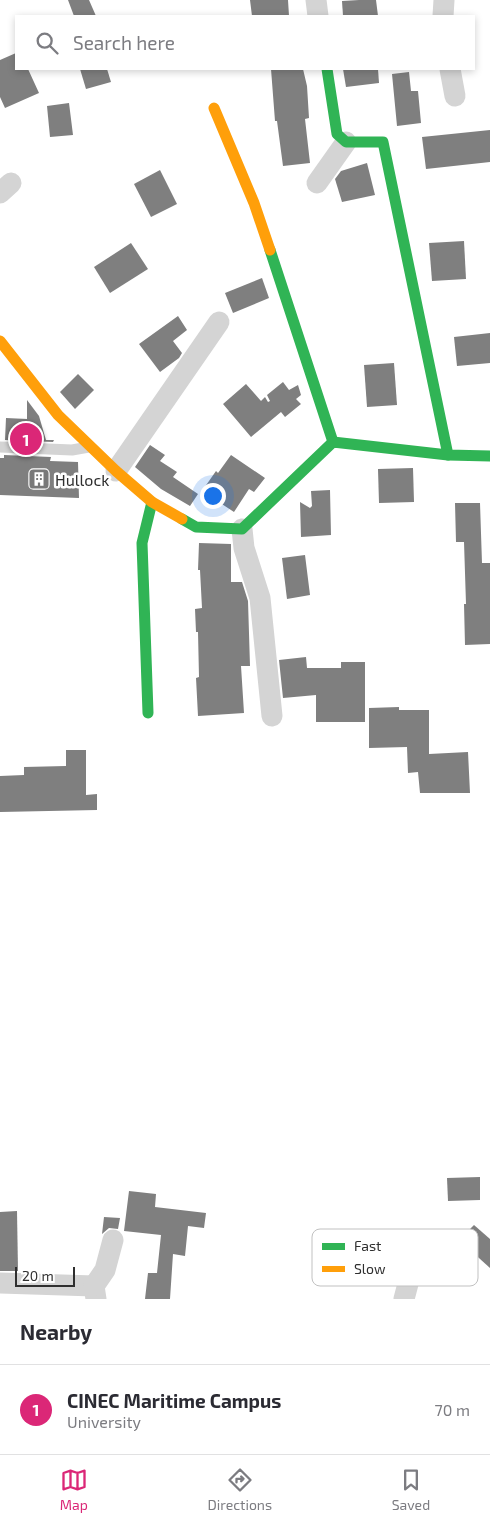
<!DOCTYPE html>
<style>
body{margin:0;font-family:"Exo 2",sans-serif;background:#f7f7f7;color:#2b2b33}
.scale{position:absolute;left:15px;bottom:12px;width:60px;box-sizing:border-box;padding-left:5px;border:2px solid #2f2f2f;border-top:0;font-size:14px;line-height:18px;white-space:nowrap;color:#2f2f2f;-webkit-text-stroke:4px #fff;paint-order:stroke}
.you{position:absolute;left:212px;top:495px;width:18px;height:18px;margin:-12px;border:4px solid #fff;border-radius:50%;background:#1a73e8;box-shadow:0 0 0 8px #1a73e833}
.badge{display:grid;place-items:center;width:32px;height:32px;border-radius:50%;background:#db2777;color:#fff;font-size:16px;font-weight:700}
.pin{position:absolute;translate:-50% -50%;border:2px solid #fff;box-shadow:0 1px 5px #0006}
.list{margin:0;padding:0;list-style:none}
h2{display:flex;justify-content:space-between;align-items:center;height:65px;margin:0;padding:0 20px;font-size:21px}
h2 small{font-size:16px;font-weight:400;color:#7c7c81}
.list li{display:grid;grid-template-columns:32px 1fr auto;gap:15px;align-items:center;box-sizing:border-box;height:90px;padding:0 20px;border-top:1px solid #e1e1e2}
.list b{display:block;font-size:19px;white-space:nowrap}
.list p{margin:0;font-size:16px;white-space:nowrap;color:#7c7c81}
.list em{font-size:16px;font-style:normal;color:#7c7c81}
.icon{flex:none;width:28px;height:28px;fill:none;stroke:currentColor;stroke-width:2;stroke-linecap:round;stroke-linejoin:round}
.map{position:relative;flex:none;width:490px;height:1299px;overflow:hidden}
.search{position:absolute;background:#fff;box-shadow:0 2px 8px #0003;left:15px;right:15px;top:15px;height:55px;display:flex;align-items:center;gap:12px;box-sizing:border-box;padding:0 18px;border-radius:0px;color:#7c7c81;font-size:19px}
.sheet{height:155px;background:#fff}
nav{display:flex;justify-content:space-around;align-items:center;box-sizing:border-box;height:70px;border-top:1px solid #e1e1e2;background:#fff;font-size:14px;color:#7c7c81}
nav a{display:grid;justify-items:center;gap:2px}
nav .on{color:#db2777}
.map>svg:first-child{display:block}
.building{fill:#7f7f7f}
.lines{fill:none;stroke-linecap:round;stroke-linejoin:round}
.lane{stroke:#d4d4d4;stroke-width:11}
.street{stroke:#d4d4d4;stroke-width:21}
.fast{stroke:#30b455;stroke-width:11}
.slow{stroke:#ff9f0a;stroke-width:11}
.labels{text-anchor:middle;dominant-baseline:central;stroke-width:5;stroke-linejoin:round;paint-order:stroke}
.poi-label{font-size:16px;fill:#2f2f2f;stroke:#fff;text-anchor:start}
.key{fill:#fff;stroke:#c1c1c1;stroke-width:1}
.key-label{font-size:14px;fill:#2f2f2f}
</style>
<div class="map">
<svg width="490" height="1299" viewBox="0 0 490 1299">
<rect width="100%" height="100%" fill="#fff"/>
<g class="building">
<polygon points="68,0 89,0 96,16 74,16"/>
<polygon points="250,0 288,0 289,16 252,16"/>
<polygon points="359,0 376,0 378,16 343,16 342,1"/>
<polygon points="16,53 16,69 28,69 39,93 5,108 0,97 0,60"/>
<polygon points="80,69 107,69 111,82 86,89"/>
<polygon points="271,69 303,69 307,86 309,118 305,119 310,163 283,166 277,121 275,121"/>
<polygon points="343,69 378,69 379,83 346,87"/>
<polygon points="409,72 411,91 418,91 421,123 397,126 392,74"/>
<polygon points="69,103 73,135 50,137 47,106"/>
<polygon points="490,130 490,162 426,169 422,137"/>
<polygon points="367,163 375,195 342,202 335,179 341,171"/>
<polygon points="160,170 177,204 151,217 134,184"/>
<polygon points="464,241 466,279 432,281 429,243"/>
<polygon points="131,243 148,269 110,293 94,267"/>
<polygon points="262,278 269,298 233,313 225,293"/>
<polygon points="178,316 187,330 173,341 182,353 179,358 160,372 139,344"/>
<polygon points="490,333 490,363 457,366 454,337"/>
<polygon points="394,363 397,405 367,407 364,365"/>
<polygon points="78,374 94,390 75,409 60,392"/>
<polygon points="283,382 289,390 298,385 301,395 296,399 301,404 285,417 281,412 251,437 223,404 246,384 261,401 265,397 268,402 270,401 267,395"/>
<polygon points="27,400 39,416 46,440 54,440 53,442 5,440 6,418 27,419"/>
<polygon points="150,445 165,455 160,461 177,472 173,477 198,494 190,506 161,489 135,467"/>
<polygon points="4,455 51,457 50,461 78,462 79,498 0,495 0,458 4,458"/>
<polygon points="231,455 265,478 254,492 249,489 234,512 202,491 216,471 218,473"/>
<polygon points="413,468 414,502 379,503 378,469"/>
<polygon points="330,490 331,535 301,537 300,502 310,508 312,506 311,491"/>
<polygon points="455,503 480,503 482,563 490,563 490,644 465,645 464,604 466,604 464,542 456,542"/>
<polygon points="199,543 231,544 231,582 242,582 248,601 250,666 241,666 244,713 198,716 196,678 199,677 198,632 196,632 195,609 202,608 200,570 198,570"/>
<polygon points="305,555 310,595 287,599 282,558"/>
<polygon points="306,657 307,668 341,668 341,662 365,662 365,722 316,722 316,695 283,698 279,660"/>
<polygon points="399,707 399,710 429,710 429,754 468,752 470,793 420,793 418,772 408,773 407,747 369,748 369,708"/>
<polygon points="66,750 86,750 86,795 97,794 97,810 0,812 0,776 24,775 24,767 66,766"/>
<polygon points="480,1177 480,1200 448,1201 447,1178"/>
<polygon points="129,1191 156,1194 155,1207 206,1213 204,1228 188,1226 185,1256 173,1254 170,1299 145,1299 148,1273 157,1273 161,1235 124,1231"/>
<polygon points="17,1211 18,1271 0,1271 0,1212"/>
<polygon points="104,1217 120,1218 118,1229 109,1228 102,1234"/>
<polygon points="474,1225 490,1239 490,1268 459,1240"/>
</g>
<g class="lines">
<polyline class="lane" points="0,447 72,450 89,447"/>
<g class="street">
<polyline points="316,0 318,16"/>
<polyline points="443,16 444,0"/>
<polyline points="450,69 455,96"/>
<polyline points="317,183 346,142"/>
<polyline points="0,193 11,183"/>
<polyline points="116,471 219,322"/>
<polyline points="242,529 244,548 260,598 272,716"/>
<polyline points="0,1283 94,1286 96,1299"/>
<polyline points="94,1286 105,1270 113,1240"/>
<polyline points="404,1299 419,1242"/>
</g>
<g class="fast">
<polyline points="327,69 337,134 346,142 383,142 448,455"/>
<polyline points="270,250 333,442"/>
<polyline points="182,519 196,527 242,529 333,442 448,455 490,456"/>
<polyline points="148,713 142,543 152,502"/>
</g>
<g class="slow">
<polyline points="214,108 254,203 270,250"/>
<polyline points="0,341 58,415 116,471 152,502 182,519"/>
</g>
</g>
<defs>
<g id="building-square" transform="scale(1.125)"><rect x="-9" y="-9" width="18" height="18" rx="4" fill="#787878" stroke="#fff"/><path d="M-4-6H4V6H1V3H-1V6H-4ZM-2.5-4.3h1.7v1.8h-1.7ZM.8-4.3h1.7v1.8H.8ZM-2.5-1h1.7V.8h-1.7ZM.8-1h1.7V.8H.8Z" fill="#fff"/></g>
</defs>
<g fill-rule="evenodd">
<use href="#building-square" x="39" y="479"/>
</g>
<g class="labels">
<g class="poi-label">
<text x="55" y="479">Hullock</text>
</g>
</g>
<rect x="312" y="1229" width="166" height="57" rx="8" class="key"/>
<rect x="322" y="1243" width="23" height="7" fill="#30b455"/>
<rect x="322" y="1266" width="23" height="6" fill="#ff9f0a"/>
<g class="key-label">
<text x="354" y="1251">Fast</text>
<text x="354" y="1274">Slow</text>
</g>
</svg>
<div class="scale">20 m</div>
<div class="you"></div>
<div class="pin badge" style="left:26px;top:439px">1</div>
<div class="search"><svg class="icon" aria-label="search" viewBox="0 0 24 24"><circle cx="10" cy="10" r="6"/><path d="M15 15l6 6"/></svg>Search here</div>
</div>
<section class="sheet">
<h2>Nearby<small></small></h2>
<ul class="list">
<li><span class="badge">1</span><div><b>CINEC Maritime Campus</b><p>University</p></div><em>70 m</em></li>
</ul>
</section>
<nav>
<a class="on"><svg class="icon" aria-label="map" viewBox="0 0 24 24"><path d="M3 6l6-2 6 2 6-2v14l-6 2-6-2-6 2zM9 4v14M15 6v14"/></svg>Map</a>
<a><svg class="icon" aria-label="directions" viewBox="0 0 24 24"><path d="M12 3l9 9-9 9-9-9zM9 14v-3h6M13 9l2 2-2 2"/></svg>Directions</a>
<a><svg class="icon" aria-label="saved" viewBox="0 0 24 24"><path d="M7 4h10v16l-5-4-5 4z"/></svg>Saved</a>
</nav>
